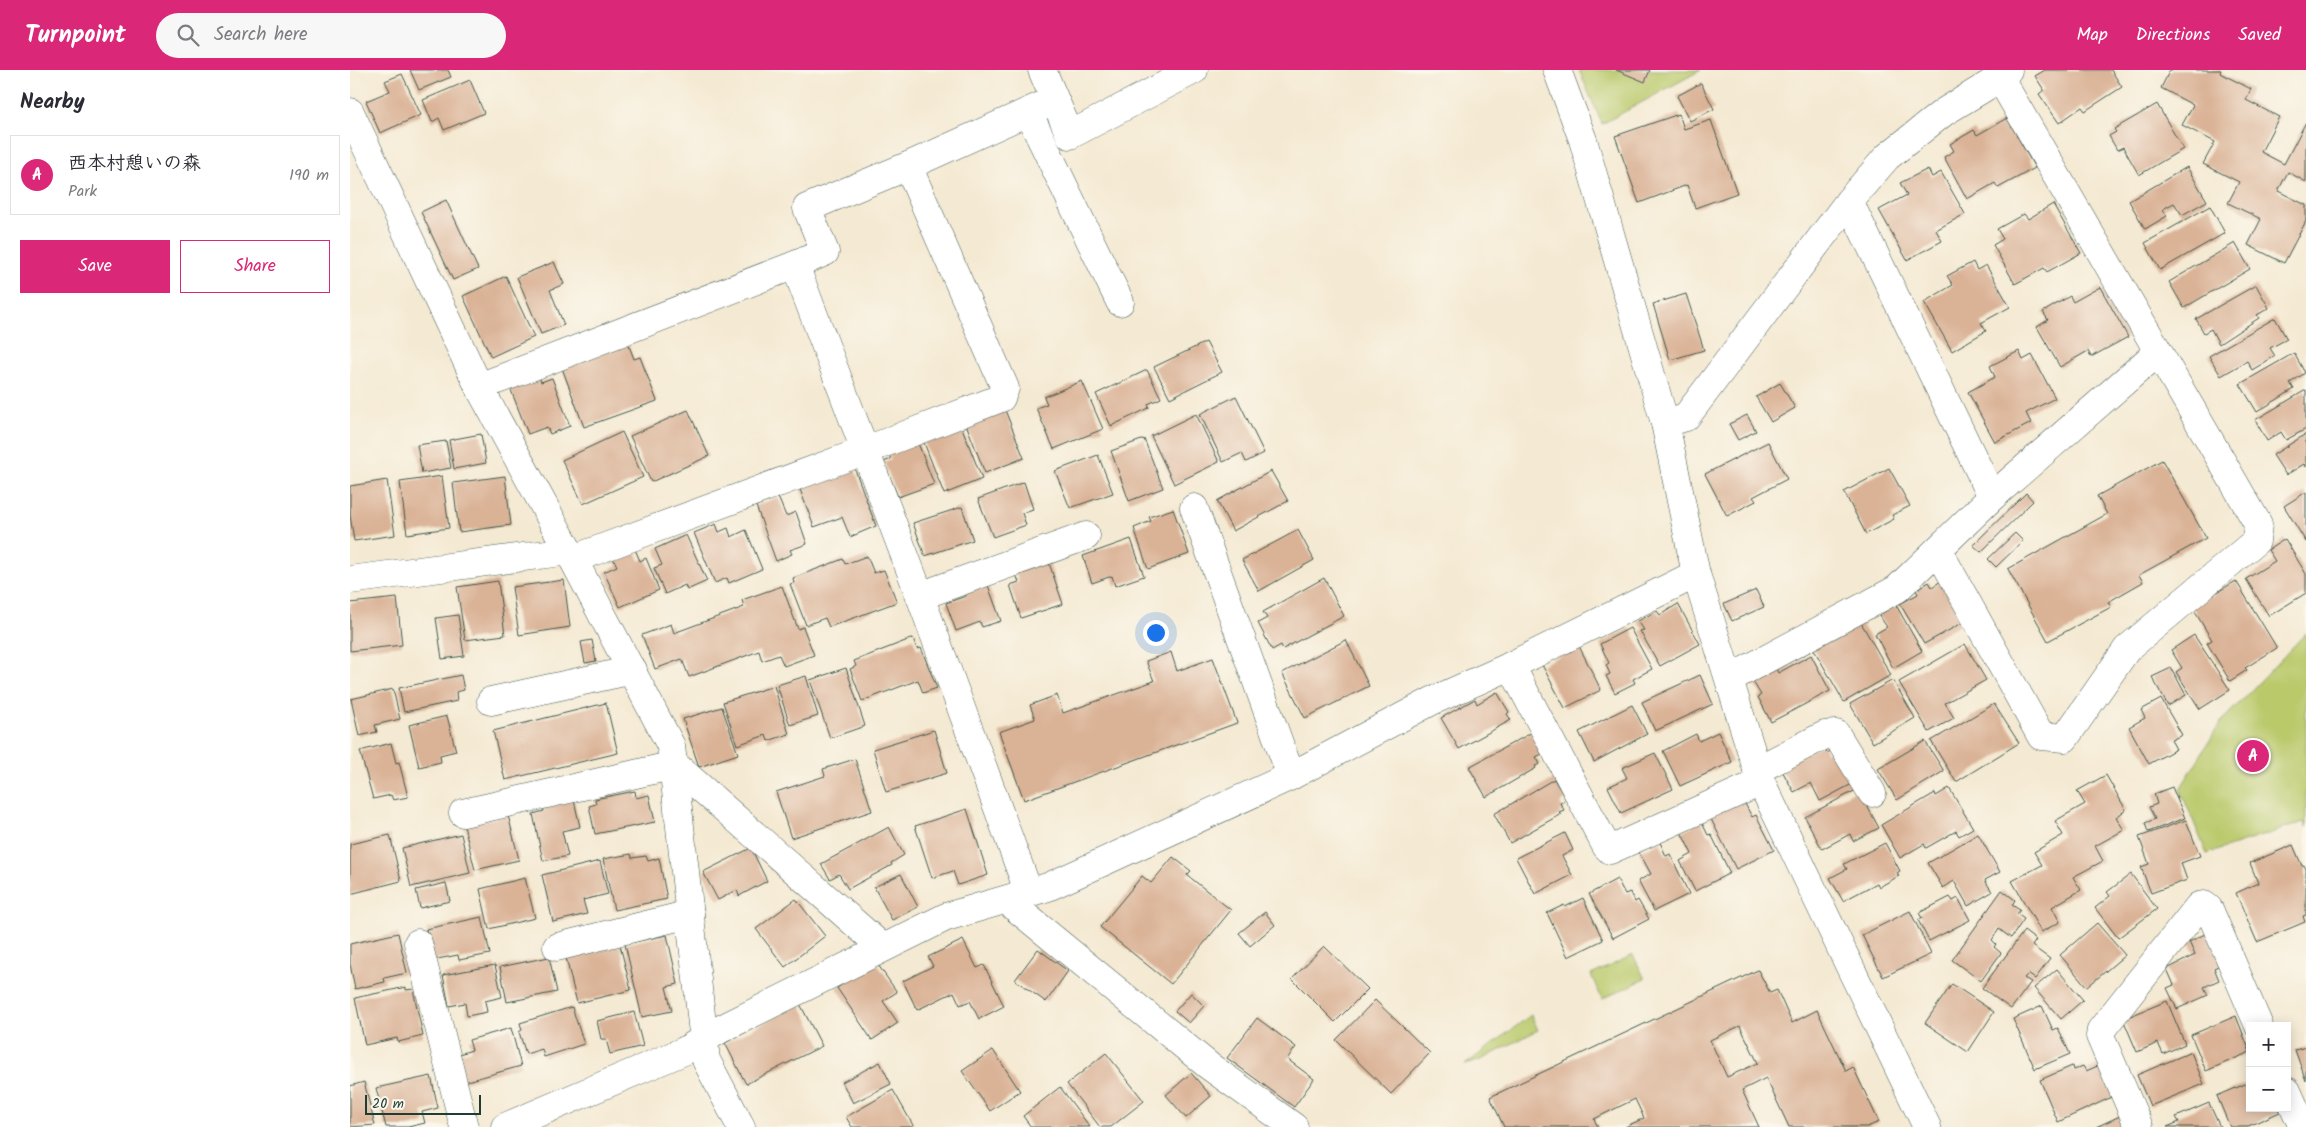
<!DOCTYPE html>
<meta charset="utf-8">
<style>
body{margin:0;font-family:Kalam,"Klee One",sans-serif;background:#f7f7f7;color:#2b2b33}
.controls{position:absolute;right:15px;bottom:15px;display:grid;overflow:hidden;border-radius:0px;box-shadow:0 2px 12px #0003}
.controls button{width:45px;height:45px;display:grid;place-items:center;padding:0;border:0;border-bottom:1px solid #e1e1e2;background:#fff;color:#2b2b33;font:25px sans-serif}
.scale{position:absolute;left:15px;bottom:12px;width:116px;box-sizing:border-box;padding-left:5px;border:2px solid #1f3d34;border-top:0;font-size:14px;line-height:18px;white-space:nowrap;color:#1f3d34;-webkit-text-stroke:4px #fbf7ec;paint-order:stroke}
.you{position:absolute;left:805px;top:562px;width:18px;height:18px;margin:-12px;border:4px solid #fff;border-radius:50%;background:#1a73e8;box-shadow:0 0 0 8px #1a73e833}
.badge{display:grid;place-items:center;width:32px;height:32px;border-radius:50%;background:#db2777;color:#fff;font-size:16px;font-weight:700}
.pin{position:absolute;translate:-50% -50%;border:2px solid #fff;box-shadow:0 1px 5px #0006}
.list{margin:0;padding:0;list-style:none}
h2{display:flex;justify-content:space-between;align-items:center;height:65px;margin:0;padding:0 20px;font-size:21px}
h2 small{font-size:16px;font-weight:400;color:#7c7c81}
.list li{display:grid;grid-template-columns:32px 1fr auto;gap:15px;align-items:center;box-sizing:border-box;height:80px;margin:0 10px 10px;padding:0 10px;border:1px solid #e1e1e2;border-radius:0px}
.list b{display:block;font-size:19px;white-space:nowrap}
.list p{margin:0;font-size:16px;white-space:nowrap;color:#7c7c81}
.list em{font-size:16px;font-style:normal;color:#7c7c81}
.actions{display:flex;gap:10px;padding:15px 20px}
.actions a{flex:1;padding:11px 0;border:1px solid #db2777;border-radius:0px;text-align:center;font-size:18px;color:#db2777}
.actions .main{background:#db2777;color:#fff}
.icon{flex:none;width:28px;height:28px;fill:none;stroke:currentColor;stroke-width:2;stroke-linecap:round;stroke-linejoin:round}
.map{position:relative;flex:none;width:1956px;height:1057px;overflow:hidden}
header{display:flex;align-items:center;gap:30px;box-sizing:border-box;height:70px;padding:0 25px;background:#db2777;color:#fff}
header strong{font-size:24px}
nav{display:flex;gap:28px;margin-inline-start:auto;font-size:18px}
.search{width:350px;height:45px;background:#f7f7f7;display:flex;align-items:center;gap:12px;box-sizing:border-box;padding:0 18px;border-radius:28px;color:#7c7c81;font-size:19px}
main{display:flex}
aside{flex:1;background:#fff}
.map>svg:first-child{display:block}
.green{fill:#bac96b;stroke:#6c8350}
.building{fill:#dab296;fill-rule:evenodd}
.lines{fill:none;stroke-linecap:round;stroke-linejoin:round}
.minor-casing{stroke:#3f574c;stroke-width:29}
.minor{stroke:#fff;stroke-width:28}
</style>
<header>
<strong>Turnpoint</strong>
<div class="search"><svg class="icon" aria-label="search" viewBox="0 0 24 24"><circle cx="10" cy="10" r="6"/><path d="M15 15l6 6"/></svg>Search here</div>
<nav><a>Map</a><a>Directions</a><a>Saved</a></nav>
</header>
<main>
<aside>
<h2>Nearby<small></small></h2>
<ul class="list">
<li><span class="badge">A</span><div><b>西本村憩いの森</b><p>Park</p></div><em>190 m</em></li>
</ul>
<div class="actions"><a class="main">Save</a><a>Share</a></div>
</aside>
<div class="map">
<svg width="1956" height="1057" viewBox="0 0 1956 1057">
<rect width="100%" height="100%" fill="#fbf7ec"/>
<filter id="ink" filterUnits="userSpaceOnUse"><feTurbulence type="fractalNoise" baseFrequency=".02" numOctaves="2"/><feDisplacementMap in="SourceGraphic" scale="10" xChannelSelector="R" yChannelSelector="G"/><feConvolveMatrix kernelMatrix="1 2 1 2 8 2 1 2 1" color-interpolation-filters="sRGB"/></filter>
<filter id="wash" filterUnits="userSpaceOnUse"><feTurbulence type="fractalNoise" baseFrequency=".0096" numOctaves="4" result="noise"/><feDisplacementMap in="SourceGraphic" scale="20" xChannelSelector="R" yChannelSelector="G"/><feGaussianBlur stdDeviation="1.12" result="paint"/><feColorMatrix in="noise" values="0 0 0 0 0 0 0 0 0 0 0 0 0 0 0 0 0 1.4 0 .05"/><feComposite in="paint" operator="in"/></filter>
<g filter="url(#wash)">
<rect width="100%" height="100%" fill="#f4e9d2"/>
<g class="green">
<polygon points="1229,0 1351,0 1252,54"/>
<polygon points="1956,563 1956,757 1954,752 1857,784 1830,719 1871,652"/>
<polygon points="1283,885 1295,909 1252,929 1241,905"/>
<polygon points="1181,945 1188,960 1131,990 1115,995"/>
</g>
<g id="blocks">
<g class="building">
<polygon points="60,0 98,0 101,7 69,20"/>
<polygon points="1266,0 1300,0 1295,12"/>
<polygon points="1695,0 1761,0 1772,17 1735,41 1732,37 1709,53 1689,24 1694,20 1685,6"/>
<polygon points="1820,0 1871,0 1870,3 1901,19 1896,30 1929,47 1911,82 1934,94 1956,52 1956,112 1938,102 1928,121 1956,135 1956,151 1934,193 1898,175 1911,149 1878,133 1889,112 1853,94 1865,72 1832,55 1843,35 1811,18"/>
<polygon points="52,4 71,45 30,63 16,31 40,21 35,11"/>
<polygon points="120,10 134,43 94,60 89,48 82,52 73,30"/>
<polygon points="1351,13 1364,39 1340,51 1327,26"/>
<polygon points="1807,34 1833,79 1789,105 1773,77 1767,80 1759,66 1766,62 1764,59"/>
<polygon points="1329,44 1334,59 1361,50 1387,123 1345,138 1337,115 1289,133 1265,66"/>
<polygon points="1657,48 1685,98 1648,118 1645,113 1617,129 1594,87 1604,81 1600,74 1624,60 1627,65"/>
<polygon points="1837,97 1857,131 1832,145 1824,133 1813,139 1817,146 1795,159 1779,131"/>
<polygon points="1578,99 1582,107 1591,102 1615,144 1586,160 1592,171 1557,190 1529,140 1557,125 1550,113"/>
<polygon points="96,130 128,199 103,210 71,142"/>
<polygon points="1703,134 1731,183 1697,202 1694,198 1665,214 1643,175 1653,169 1647,159 1674,144 1678,149"/>
<polygon points="1860,136 1875,163 1810,200 1795,173"/>
<polygon points="1885,173 1900,199 1834,238 1819,212"/>
<polygon points="204,192 214,214 200,220 214,255 191,264 167,207"/>
<polygon points="1623,192 1627,200 1636,195 1660,237 1631,253 1636,261 1602,281 1574,232 1603,215 1597,206"/>
<polygon points="156,206 184,267 141,287 113,226"/>
<polygon points="1906,215 1919,238 1907,245 1909,248 1869,274 1861,259 1854,263 1846,249"/>
<polygon points="1750,217 1778,267 1741,287 1738,281 1710,297 1687,257 1698,250 1693,242 1720,226 1723,232"/>
<polygon points="1336,224 1354,280 1320,290 1303,234"/>
<polygon points="1925,248 1937,269 1920,278 1925,286 1902,300 1897,291 1871,306 1859,286"/>
<polygon points="856,272 872,302 820,328 804,297"/>
<polygon points="278,273 284,289 290,287 307,331 234,357 212,298"/>
<polygon points="1669,281 1673,290 1682,285 1705,328 1676,343 1681,353 1645,372 1618,322 1645,307 1640,296"/>
<polygon points="1944,283 1955,303 1940,313 1944,319 1907,342 1890,314"/>
<polygon points="797,300 811,328 798,334 799,338 761,356 746,324"/>
<polygon points="188,304 191,312 202,308 220,356 200,364 197,357 178,364 159,315"/>
<polygon points="732,311 753,359 704,379 686,338 697,334 694,327"/>
<polygon points="1430,313 1445,338 1421,352 1406,327"/>
<polygon points="1956,320 1956,359 1936,370 1931,362 1917,371 1905,350"/>
<polygon points="886,326 914,383 896,392 892,383 873,392 850,344"/>
<polygon points="338,340 359,386 301,412 280,366"/>
<polygon points="655,340 674,388 635,403 616,354"/>
<polygon points="846,344 869,392 824,414 801,366"/>
<polygon points="1397,345 1406,361 1388,370 1379,354"/>
<polygon points="609,350 632,409 594,424 571,365"/>
<polygon points="272,362 293,407 233,434 212,390"/>
<polygon points="131,364 136,393 104,399 99,370"/>
<polygon points="1956,364 1956,397 1954,394 1936,405 1923,385"/>
<polygon points="566,368 584,414 548,427 534,392 541,389 537,379"/>
<polygon points="794,369 813,418 779,431 761,381"/>
<polygon points="96,371 101,398 72,403 67,375"/>
<polygon points="1418,372 1437,409 1403,427 1406,431 1377,446 1355,404"/>
<polygon points="748,385 763,423 720,438 705,401"/>
<polygon points="1812,390 1856,468 1789,505 1793,512 1758,532 1761,537 1698,571 1658,499 1757,444 1747,426"/>
<polygon points="504,397 526,456 500,467 492,447 464,457 448,414"/>
<polygon points="1539,398 1560,436 1542,445 1544,449 1516,464 1494,422"/>
<polygon points="921,401 938,431 883,461 867,431"/>
<polygon points="92,406 99,458 57,464 50,412"/>
<polygon points="155,406 161,455 109,462 103,413"/>
<polygon points="37,410 45,465 4,471 0,445 0,416"/>
<polygon points="674,412 683,439 672,443 676,455 643,467 628,429"/>
<polygon points="1956,422 1956,472 1934,436"/>
<polygon points="1676,423 1683,431 1631,482 1623,475"/>
<polygon points="428,427 436,446 446,442 457,474 440,480 442,484 426,491 406,436"/>
<polygon points="612,437 623,470 575,486 563,453"/>
<polygon points="823,439 839,484 798,499 784,458 801,451 799,447"/>
<polygon points="366,454 369,462 378,458 381,467 396,460 412,499 379,513 377,508 365,513 344,463"/>
<polygon points="948,460 964,490 909,521 892,490"/>
<polygon points="1665,463 1673,471 1646,497 1638,489"/>
<polygon points="336,465 357,511 337,520 335,515 315,524 304,498 312,495 305,479"/>
<polygon points="781,469 794,506 765,516 762,506 742,513 733,486"/>
<polygon points="1935,469 1956,504 1956,523 1919,546 1896,509 1925,491 1918,480"/>
<polygon points="284,477 290,491 296,488 309,520 270,537 254,502 267,496 262,486"/>
<polygon points="517,486 524,503 534,500 547,532 479,557 475,548 456,555 440,514 444,513 443,508 493,489 495,494"/>
<polygon points="698,490 713,534 671,548 660,515 669,512 665,502"/>
<polygon points="974,508 994,546 933,579 931,575 922,580 908,553 917,548 913,542"/>
<polygon points="214,510 220,557 169,565 162,517"/>
<polygon points="636,510 651,551 632,557 630,552 606,561 596,533 616,526 614,518"/>
<polygon points="148,511 155,565 115,570 107,517"/>
<polygon points="1591,511 1614,552 1574,574 1550,534 1568,524 1566,520 1579,512 1582,517"/>
<polygon points="1886,511 1927,578 1895,598 1897,600 1880,611 1857,573 1862,570 1842,537"/>
<polygon points="432,516 448,559 453,557 464,585 434,596 429,585 412,591 409,581 339,607 332,589 305,599 292,565 321,554 324,563 394,537 392,530"/>
<polygon points="1406,520 1414,537 1382,551 1374,534"/>
<polygon points="47,528 52,575 0,581 0,533"/>
<polygon points="1328,534 1350,574 1310,596 1290,561 1294,560 1288,551 1307,541 1310,545"/>
<polygon points="1546,535 1572,581 1543,598 1525,564 1537,557 1529,545"/>
<polygon points="108,545 114,586 92,589 86,548"/>
<polygon points="1510,551 1541,605 1494,632 1463,578"/>
<polygon points="1280,558 1302,599 1283,609 1285,613 1265,623 1256,606 1260,604 1256,595 1259,593 1250,574"/>
<polygon points="1844,565 1880,620 1850,639 1826,602 1832,598 1821,580"/>
<polygon points="563,568 567,579 571,578 587,618 573,623 568,610 512,631 500,599 506,596 504,591"/>
<polygon points="242,570 246,591 235,593 231,572"/>
<polygon points="996,570 1019,616 955,648 932,603"/>
<polygon points="1615,574 1636,610 1595,633 1604,648 1579,662 1549,612"/>
<polygon points="1229,576 1251,620 1215,638 1192,595"/>
<polygon points="821,582 827,601 863,588 887,653 674,730 649,662 685,649 680,635 707,625 713,643 804,611 796,591"/>
<polygon points="1461,585 1480,621 1421,652 1408,627 1411,625 1402,610 1426,598 1428,603"/>
<polygon points="496,598 515,656 480,668 460,610"/>
<polygon points="1821,598 1836,625 1818,636 1802,607"/>
<polygon points="111,605 114,620 106,622 107,631 54,642 49,618"/>
<polygon points="1350,605 1363,634 1305,661 1292,632"/>
<polygon points="456,606 468,646 440,655 427,615"/>
<polygon points="1543,610 1565,648 1523,673 1500,634"/>
<polygon points="424,616 439,664 418,671 416,665 387,675 373,632"/>
<polygon points="43,619 50,649 25,655 27,662 9,666 1,629"/>
<polygon points="1147,622 1159,642 1157,644 1161,650 1109,679 1091,648 1125,629 1127,634"/>
<polygon points="1811,629 1832,665 1821,670 1826,679 1799,694 1779,657 1795,648 1791,640"/>
<polygon points="256,633 268,683 155,710 143,661"/>
<polygon points="1644,634 1669,673 1606,712 1581,671"/>
<polygon points="1282,635 1297,664 1244,692 1229,662"/>
<polygon points="372,637 388,684 349,697 333,649"/>
<polygon points="97,646 106,681 90,685 91,692 69,697 59,655"/>
<polygon points="584,660 597,703 536,722 523,679"/>
<polygon points="1368,662 1382,692 1330,716 1313,681 1346,664 1349,671"/>
<polygon points="1181,663 1192,684 1186,687 1190,694 1185,696 1186,698 1136,727 1119,697"/>
<polygon points="1575,671 1594,701 1547,730 1528,699"/>
<polygon points="41,673 46,693 49,692 58,727 43,730 41,725 23,729 10,681"/>
<polygon points="1473,675 1477,683 1483,679 1502,714 1470,731 1461,713 1444,722 1430,697"/>
<polygon points="1305,683 1323,719 1271,743 1258,717 1277,708 1272,698"/>
<polygon points="505,689 522,741 441,768 426,722 475,706 473,699"/>
<polygon points="1756,705 1776,740 1766,747 1774,760 1745,776 1753,791 1723,807 1731,820 1702,837 1710,852 1691,862 1662,811 1692,795 1684,782 1713,765 1705,751 1735,734 1727,721"/>
<polygon points="1204,709 1216,730 1210,733 1214,740 1209,742 1211,744 1160,773 1144,744"/>
<polygon points="1822,717 1835,748 1798,762 1795,753 1805,749 1799,737 1807,734 1804,724"/>
<polygon points="1599,718 1623,758 1609,766 1606,761 1576,778 1574,774 1550,788 1531,755 1585,723 1586,726"/>
<polygon points="1508,719 1529,758 1503,771 1500,764 1472,779 1455,747"/>
<polygon points="285,721 286,728 299,725 305,752 245,764 239,736 246,734 245,729"/>
<polygon points="224,730 230,757 212,761 218,786 193,791 183,744 194,741 193,737"/>
<polygon points="1393,730 1402,747 1406,745 1424,780 1386,799 1360,747"/>
<polygon points="617,739 638,805 608,815 603,801 582,808 565,756"/>
<polygon points="158,745 169,790 125,800 114,756"/>
<polygon points="1836,750 1850,786 1831,793 1837,810 1801,823 1791,797 1799,794 1789,767"/>
<polygon points="1351,751 1358,765 1361,764 1380,803 1345,821 1330,791 1342,784 1331,762"/>
<polygon points="539,757 554,785 541,793 542,795 498,819 489,804 480,809 471,794"/>
<polygon points="1215,763 1223,780 1212,786 1222,805 1185,824 1166,788"/>
<polygon points="111,764 120,803 61,817 52,778"/>
<polygon points="1628,764 1650,802 1635,810 1642,822 1618,836 1604,811 1593,818 1578,793"/>
<polygon points="40,765 51,811 0,824 0,774"/>
<polygon points="1310,772 1316,786 1320,784 1339,824 1304,841 1288,811 1301,804 1289,782"/>
<polygon points="1535,773 1550,801 1547,803 1549,806 1529,817 1527,813 1493,831 1480,808 1497,799 1494,794"/>
<polygon points="1943,775 1952,796 1954,795 1956,799 1956,845 1953,846 1955,852 1907,872 1886,823 1908,813 1900,793"/>
<polygon points="401,778 417,811 389,826 387,820 368,830 353,802"/>
<polygon points="281,784 282,788 296,786 298,791 309,788 317,829 264,840 253,789"/>
<polygon points="823,787 841,801 837,805 881,840 821,914 750,857 792,806 801,813"/>
<polygon points="250,791 258,824 233,830 237,844 203,852 192,805"/>
<polygon points="551,804 568,837 542,850 524,817"/>
<polygon points="1781,804 1807,839 1768,868 1745,838 1760,826 1757,822"/>
<polygon points="175,808 185,848 139,859 130,819"/>
<polygon points="1267,809 1275,824 1280,822 1285,832 1288,830 1299,849 1263,868 1239,824"/>
<polygon points="96,813 100,831 70,838 66,820"/>
<polygon points="1652,820 1665,830 1662,835 1670,840 1667,844 1674,849 1661,868 1649,859 1642,870 1646,874 1644,877 1651,883 1631,911 1602,890"/>
<polygon points="1600,827 1603,831 1608,828 1620,850 1579,871 1568,850 1572,848 1569,843"/>
<polygon points="1233,828 1253,870 1218,887 1197,843 1214,835 1215,837"/>
<polygon points="446,829 475,866 435,897 406,859"/>
<polygon points="1560,841 1581,884 1533,907 1512,865"/>
<polygon points="915,842 925,855 900,876 889,863"/>
<polygon points="132,847 140,884 109,890 108,885 82,890 76,859"/>
<polygon points="1747,853 1775,885 1737,917 1710,885"/>
<polygon points="1674,861 1686,870 1682,876 1700,889 1685,909 1678,904 1674,908 1681,912 1661,939 1632,918"/>
<polygon points="48,863 57,903 34,908 35,912 5,919 0,894 0,874"/>
<polygon points="1857,863 1872,894 1864,898 1869,910 1854,917 1858,925 1827,939 1817,918 1824,915 1817,899 1845,885 1839,872"/>
<polygon points="317,865 328,914 316,917 322,941 292,947 275,874"/>
<polygon points="613,870 627,898 634,895 654,936 629,949 620,931 610,935 604,922 567,940 553,911 583,896 578,887"/>
<polygon points="270,875 281,920 227,933 216,888"/>
<polygon points="974,876 1018,919 985,952 942,909"/>
<polygon points="688,879 718,901 696,932 665,910"/>
<polygon points="199,887 207,922 157,932 150,897"/>
<polygon points="526,892 547,922 533,931 548,953 522,970 487,918"/>
<polygon points="145,895 152,927 135,931 137,942 117,946 115,933 99,936 93,905"/>
<polygon points="1707,899 1733,930 1711,949 1684,918"/>
<path d="M1408,900L1420,923L1427,920L1442,953L1467,940L1496,1001L1503,997L1529,1052L1517,1057H1439L1416,1008L1392,1020L1409,1057H1275L1294,1048L1285,1029L1244,1049L1248,1057H1154L1140,1027ZM1390,956L1408,993L1377,1007L1360,970Z"/>
<polygon points="1602,914 1644,942 1618,982 1575,953"/>
<polygon points="56,917 56,920 63,919 73,966 48,972 47,968 15,975 5,928"/>
<polygon points="841,923 854,936 839,953 825,941"/>
<polygon points="1025,930 1080,983 1041,1024 986,970"/>
<polygon points="1817,931 1835,974 1813,984 1808,973 1787,982 1773,949"/>
<polygon points="450,934 472,976 396,1014 375,973"/>
<polygon points="1692,936 1703,960 1708,958 1720,984 1685,999 1663,949"/>
<polygon points="222,937 234,974 194,987 192,979 176,984 169,962 172,960 170,953"/>
<polygon points="284,942 293,976 260,984 256,969 251,969 247,951"/>
<polygon points="1886,946 1900,982 1856,1001 1841,965"/>
<polygon points="907,948 946,977 937,989 964,1009 944,1037 877,988"/>
<polygon points="161,958 171,996 114,1012 106,985 122,980 119,970"/>
<polygon points="1956,977 1956,1011 1945,980"/>
<polygon points="643,980 670,1021 640,1041 612,1001"/>
<polygon points="1841,982 1854,1014 1800,1036 1787,1005"/>
<polygon points="756,983 794,1031 761,1057 750,1057 717,1014"/>
<polygon points="530,992 541,1014 503,1033 492,1012"/>
<polygon points="1750,995 1764,1026 1708,1052 1690,1010 1722,996 1723,1000 1733,996 1736,1001"/>
<polygon points="841,1003 861,1026 836,1048 816,1025"/>
<polygon points="81,1006 88,1038 72,1042 75,1053 58,1057 36,1057 26,1018"/>
<polygon points="14,1012 25,1055 0,1057 0,1016"/>
<polygon points="1900,1012 1900,1038 1929,1038 1930,1042 1896,1057 1880,1057 1867,1026"/>
<polygon points="710,1017 740,1057 681,1057 673,1046"/>
<polygon points="543,1020 564,1057 502,1057 496,1047"/>
<polygon points="1859,1033 1870,1057 1817,1057 1829,1052 1826,1047"/>
<polygon points="1770,1046 1775,1057 1746,1057"/>
</g>
</g>
</g>
<g filter="url(#ink)">
<use href="#blocks" fill-opacity="0" stroke="#3f574c" stroke-width="1"/>
<g class="lines">
<g class="minor-casing">
<g id="minor">
<polyline points="692,0 720,65 844,0"/>
<polyline points="1207,0 1233,70 1315,353 1346,504 1411,712 1577,1057"/>
<polyline points="0,42 129,317 223,489 321,676 356,990 391,1057"/>
<polyline points="678,42 770,232"/>
<polyline points="1499,131 1642,427"/>
<polyline points="445,195 475,182 457,138 558,96 704,30"/>
<polyline points="129,317 445,195 570,526 679,823"/>
<polyline points="1315,353 1336,347 1499,131 1537,87 1594,42 1650,8 1658,0"/>
<polyline points="844,438 941,706"/>
<polyline points="1588,480 1691,666 1715,668 1777,579 1906,471 1908,454 1650,8"/>
<polyline points="223,489 514,381 651,328 655,318 558,96"/>
<polyline points="0,510 219,481"/>
<polyline points="570,526 736,466"/>
<polyline points="1161,596 1256,776 1260,780 1411,712"/>
<polyline points="1379,609 1547,519 1642,427 1808,282"/>
<polyline points="141,631 283,600"/>
<polyline points="1407,700 1475,665 1486,664 1522,723"/>
<polyline points="113,743 325,695 532,877"/>
<polyline points="656,830 859,996 944,1057"/>
<polyline points="68,873 114,1057"/>
<polyline points="207,877 340,844"/>
<polyline points="1937,1021 1953,1057"/>
<polyline points="155,1057 334,981 371,959 596,847 698,817 941,706 1082,631 1154,599 1346,504"/>
<polyline points="1789,1057 1750,966 1751,960 1849,836 1854,835 1859,839 1909,956"/>
</g>
</g>
<use href="#minor" class="minor"/>
</g>
</g>
</svg>
<div class="controls">
<button>+</button>
<button>−</button>
</div>
<div class="scale">20 m</div>
<div class="you"></div>
<div class="pin badge" style="left:1903px;top:686px">A</div>
</div>
</main>
